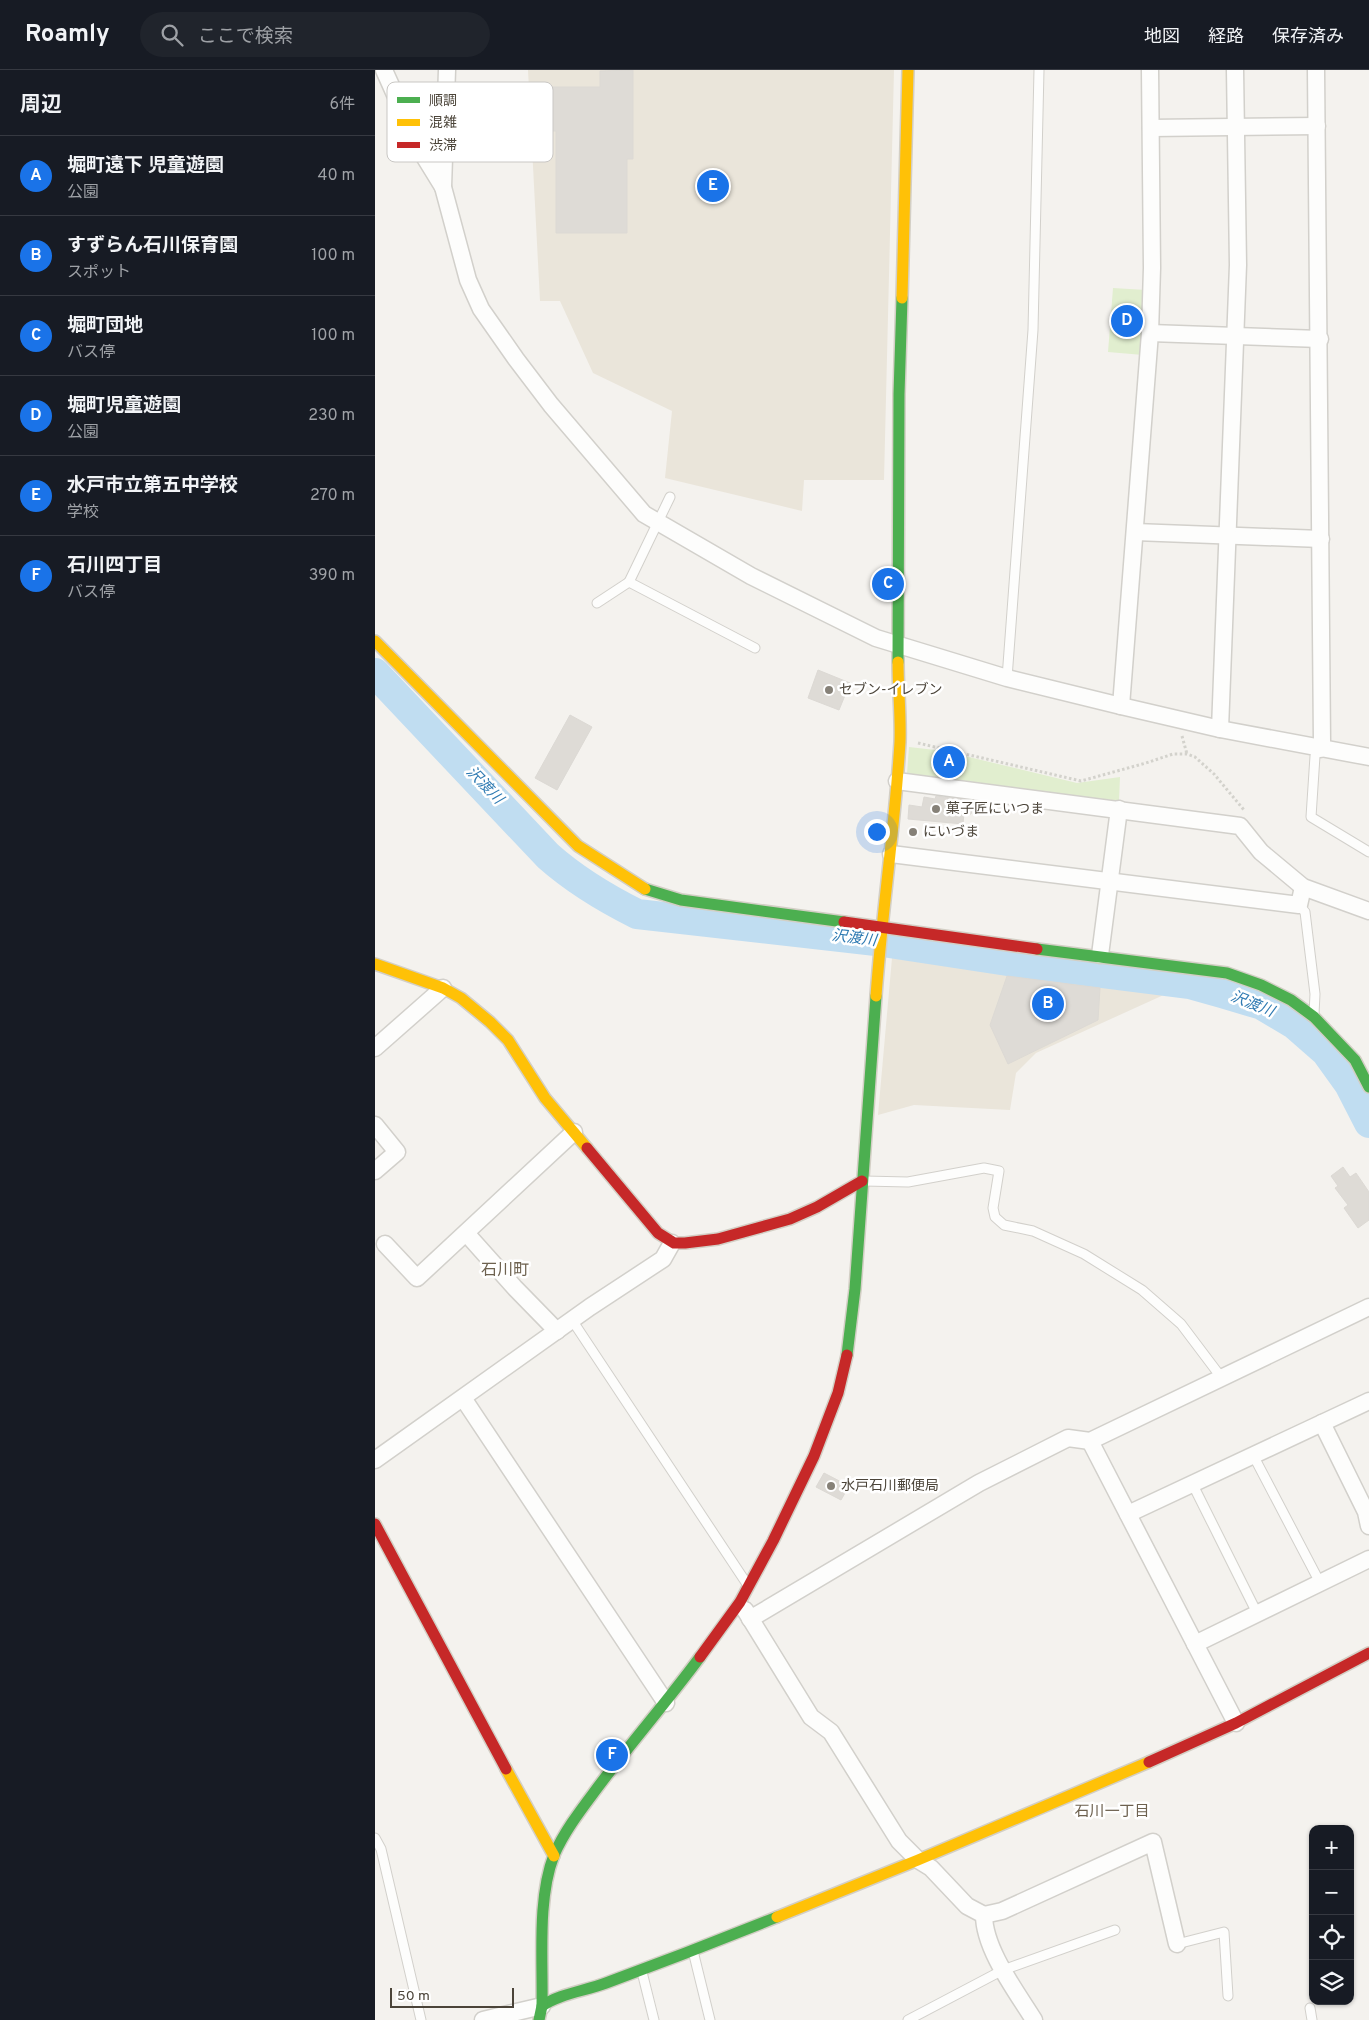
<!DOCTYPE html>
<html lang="ja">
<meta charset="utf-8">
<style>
body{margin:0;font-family:Overpass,"Noto Sans JP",sans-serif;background:#20242c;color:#f1f3f6}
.controls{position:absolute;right:15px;bottom:15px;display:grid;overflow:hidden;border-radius:10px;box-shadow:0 1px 4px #0004}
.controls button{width:45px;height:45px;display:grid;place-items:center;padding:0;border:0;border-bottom:1px solid #363941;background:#171b24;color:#f1f3f6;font:25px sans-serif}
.scale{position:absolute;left:15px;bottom:12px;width:124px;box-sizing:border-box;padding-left:5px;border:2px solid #4b4439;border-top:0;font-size:14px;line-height:18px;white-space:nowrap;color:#4b4439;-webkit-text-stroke:4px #fff;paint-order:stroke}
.you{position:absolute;left:501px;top:761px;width:18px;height:18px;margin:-12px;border:4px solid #fff;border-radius:50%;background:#1a73e8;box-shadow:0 0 0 8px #1a73e833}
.badge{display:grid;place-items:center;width:32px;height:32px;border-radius:50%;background:#1a73e8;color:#fff;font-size:16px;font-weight:700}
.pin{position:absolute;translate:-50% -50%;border:2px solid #fff;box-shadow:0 1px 5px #0006}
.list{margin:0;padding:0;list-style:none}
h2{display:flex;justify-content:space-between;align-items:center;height:65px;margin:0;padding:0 20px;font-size:21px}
h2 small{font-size:16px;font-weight:400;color:#9ea1a6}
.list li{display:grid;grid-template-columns:32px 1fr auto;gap:15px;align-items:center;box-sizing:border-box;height:80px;padding:0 20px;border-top:1px solid #363941}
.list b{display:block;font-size:19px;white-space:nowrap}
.list p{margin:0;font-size:16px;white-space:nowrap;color:#9ea1a6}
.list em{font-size:16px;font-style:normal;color:#9ea1a6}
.icon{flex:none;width:28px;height:28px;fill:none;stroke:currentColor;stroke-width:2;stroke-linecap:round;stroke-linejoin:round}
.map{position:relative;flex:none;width:994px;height:1950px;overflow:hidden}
header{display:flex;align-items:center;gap:30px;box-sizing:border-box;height:70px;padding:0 25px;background:#171b24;border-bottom:1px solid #363941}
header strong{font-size:24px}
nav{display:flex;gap:28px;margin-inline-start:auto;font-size:18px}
.search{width:350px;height:45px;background:#20242c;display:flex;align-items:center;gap:12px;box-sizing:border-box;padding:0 18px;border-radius:28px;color:#9ea1a6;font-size:19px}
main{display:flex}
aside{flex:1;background:#171b24}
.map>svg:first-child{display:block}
.education{fill:#eae5da}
.green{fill:#e1eecf}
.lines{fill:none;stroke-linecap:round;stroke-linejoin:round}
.river{stroke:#c0ddf1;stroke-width:30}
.building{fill:#dedbd6;stroke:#dcd9d4}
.lane-casing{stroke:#d2d0cb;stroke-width:11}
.street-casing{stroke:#d2d0cb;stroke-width:19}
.fast-casing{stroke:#d3cfc5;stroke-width:14}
.slow-casing{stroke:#d3cfc5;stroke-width:14}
.jam-casing{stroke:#d3cfc5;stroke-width:14}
.path{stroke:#d3d2cc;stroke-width:3;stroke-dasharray:2.5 2.5;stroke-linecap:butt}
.lane{stroke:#fdfdfc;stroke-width:9}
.street{stroke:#fdfdfc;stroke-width:16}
.fast{stroke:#4caf50;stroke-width:11}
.slow{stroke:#ffc107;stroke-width:11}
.jam{stroke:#c62828;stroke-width:11}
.poi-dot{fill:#868178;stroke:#fff;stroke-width:2}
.labels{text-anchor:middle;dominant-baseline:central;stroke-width:5;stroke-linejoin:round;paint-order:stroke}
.poi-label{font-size:14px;fill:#4b4439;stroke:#fff;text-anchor:start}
.water-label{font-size:15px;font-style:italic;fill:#2e7ab2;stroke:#fff}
.neighbourhood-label{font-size:15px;fill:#6e6250;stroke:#fff}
.quarter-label{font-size:16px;fill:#6e6250;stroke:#fff}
.key{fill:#fff;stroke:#c9c7c4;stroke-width:1}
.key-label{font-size:14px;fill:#4b4439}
</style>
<header>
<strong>Roamly</strong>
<div class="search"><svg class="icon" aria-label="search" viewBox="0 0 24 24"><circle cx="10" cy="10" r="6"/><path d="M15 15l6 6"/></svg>ここで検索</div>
<nav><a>地図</a><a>経路</a><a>保存済み</a></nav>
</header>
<main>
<aside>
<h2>周辺<small>6件</small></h2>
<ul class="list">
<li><span class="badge">A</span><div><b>堀町遠下 児童遊園</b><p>公園</p></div><em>40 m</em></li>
<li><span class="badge">B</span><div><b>すずらん石川保育園</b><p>スポット</p></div><em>100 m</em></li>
<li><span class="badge">C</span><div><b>堀町団地</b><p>バス停</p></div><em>100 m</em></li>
<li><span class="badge">D</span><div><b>堀町児童遊園</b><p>公園</p></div><em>230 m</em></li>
<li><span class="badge">E</span><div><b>水戸市立第五中学校</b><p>学校</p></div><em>270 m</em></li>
<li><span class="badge">F</span><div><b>石川四丁目</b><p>バス停</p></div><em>390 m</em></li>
</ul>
</aside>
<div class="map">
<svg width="994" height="1950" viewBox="0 0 994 1950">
<rect width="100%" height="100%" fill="#f4f2ee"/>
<g class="education">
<polygon points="153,0 519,0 509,410 429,410 427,441 290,408 297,341 218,303 185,231 165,231"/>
<polygon points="517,888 793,923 661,983 641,1003 635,1040 539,1035 503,1045"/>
</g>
<g class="green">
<polygon points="738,218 771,220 768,285 733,282"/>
<polygon points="534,677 569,681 702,713 745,707 744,731 532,704"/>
</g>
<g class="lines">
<path class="river" d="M0,603L173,786C200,810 230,828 262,844L501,871L639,892L815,914L847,923L887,935L919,954L951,982L974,1014L994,1053"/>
</g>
<g class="building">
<polygon points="258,0 258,89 252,89 252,163 181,163 181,61 171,61 170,17 225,17 225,1"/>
<polygon points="443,600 475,613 464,640 433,628"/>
<polygon points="195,645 217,657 182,720 160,708"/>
<polygon points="561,726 598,731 596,744 589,743 588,754 533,749 534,735 547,737 549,727 560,729"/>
<polygon points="632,906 725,918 723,950 633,994 615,955"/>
<polygon points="968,1097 975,1107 981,1103 994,1122 994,1150 983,1158 969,1138 973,1135 960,1118 963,1116 956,1106"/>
<polygon points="449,1403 474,1416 466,1430 441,1417"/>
</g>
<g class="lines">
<g class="lane-casing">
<g id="lane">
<polyline points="295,427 254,512 380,578"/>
<polyline points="222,533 254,512"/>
<polyline points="632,608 658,260 664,0"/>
<polyline points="945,679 940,686 936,747 994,782"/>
<polyline points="924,835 930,842 940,924 939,944"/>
<polyline points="489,1111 533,1112 609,1098 624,1101 618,1138 620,1147 629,1155 658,1161 709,1184 767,1220 806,1254 846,1307"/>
<polyline points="197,1250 372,1514"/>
<polyline points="878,1385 942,1507"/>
<polyline points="817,1413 882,1543"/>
<polyline points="0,1768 6,1779 46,1950"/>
<polyline points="802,1874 849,1862 853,1926"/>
<polyline points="318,1881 335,1950"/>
<polyline points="267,1902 279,1950"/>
<polyline points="935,1938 937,1950"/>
<polyline points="533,1950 628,1900 740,1860"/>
</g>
</g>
<g class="street-casing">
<g id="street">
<polyline points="9,0 44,78 68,117"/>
<polyline points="72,0 68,117 93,210 106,239 141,289 176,335 269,444 376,506 501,568 632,608 746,636 845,659 994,687"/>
<polyline points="941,0 947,672 945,679"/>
<polyline points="776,58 942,56"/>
<polyline points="775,263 945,269"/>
<polyline points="760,462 946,469"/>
<polyline points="746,636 775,263 777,198 775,0"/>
<polyline points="845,659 863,195 860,0"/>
<polyline points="522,711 865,756 886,782 928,817 994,841"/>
<polyline points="516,784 924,835 928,817"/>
<polyline points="725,885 744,739"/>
<polyline points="0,978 68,918"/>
<polyline points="0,1055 22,1082 0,1101"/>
<polyline points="91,1163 140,1218 182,1261"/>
<polyline points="10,1174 42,1208 199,1062"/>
<polyline points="88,1328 291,1633"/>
<polyline points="947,1353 991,1442 994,1456"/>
<polyline points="715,1371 861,1653"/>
<polyline points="0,1390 215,1237 288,1189 297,1173"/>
<polyline points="753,1444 994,1331"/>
<path d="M370,1540L436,1647L456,1662L524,1771L543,1790L556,1798L592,1836L609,1845C609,1879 641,1921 659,1950"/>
<polyline points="375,1549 604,1413 693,1368 715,1371 994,1237"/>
<polyline points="820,1574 994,1489"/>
<polyline points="609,1845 627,1841 778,1772 802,1874"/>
<polyline points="108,1950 167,1936"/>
</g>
</g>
<g class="fast-casing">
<g id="fast">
<polyline points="523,592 524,324 527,228"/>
<polyline points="270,819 306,830 469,852"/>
<polyline points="662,879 852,903 886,915 916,930 939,947 980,990 994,1017"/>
<polyline points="472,1285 480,1219 501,926"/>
<path d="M167,1936C184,1924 210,1921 231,1913C288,1892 345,1870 402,1847"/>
<path d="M164,1950L167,1936C168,1889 162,1829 179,1785C189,1762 205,1741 220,1721C254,1675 291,1633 325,1587"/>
</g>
</g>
<g class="slow-casing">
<g id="slow">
<polyline points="527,228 533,0"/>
<polyline points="0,571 203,776 270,819"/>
<polyline points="0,894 68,918 86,928 115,952 133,970 170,1028 212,1078"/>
<path d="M501,926C507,841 520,757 525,672C526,646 523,619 523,592"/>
<polyline points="131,1699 179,1786"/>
<polyline points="402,1847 543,1790 774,1692"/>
</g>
</g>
<g class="jam-casing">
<g id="jam">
<polyline points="469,852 662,879"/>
<polyline points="212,1078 283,1163 299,1173 310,1173 343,1169 415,1149 442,1137 487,1111"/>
<polyline points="0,1454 131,1699"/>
<polyline points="325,1587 365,1532 398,1471 439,1386 463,1323 472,1285"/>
<polyline points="774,1692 861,1653 994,1583"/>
</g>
</g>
<g class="path">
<polyline points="807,666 812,684"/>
<polyline points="543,673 706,711 771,693 798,684 812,684 820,687 839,704 869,740"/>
</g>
<use href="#lane" class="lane"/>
<use href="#street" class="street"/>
<use href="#fast" class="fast"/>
<use href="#slow" class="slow"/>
<use href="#jam" class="jam"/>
</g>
<g class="poi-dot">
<circle cx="454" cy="620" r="5"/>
<circle cx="561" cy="739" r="5"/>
<circle cx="538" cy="762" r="5"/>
<circle cx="456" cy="1416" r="5"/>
</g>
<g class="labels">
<g class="poi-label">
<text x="464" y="620">セブン-イレブン</text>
<text x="571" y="739">菓子匠にいつま</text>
<text x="548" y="762">にいづま</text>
<text x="466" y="1416">水戸石川郵便局</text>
</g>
<g class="water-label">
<text transform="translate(109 716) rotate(46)">沢渡川</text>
<text transform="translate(479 869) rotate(7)">沢渡川</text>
<text transform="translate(877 935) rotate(22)">沢渡川</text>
</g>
<g class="neighbourhood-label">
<text x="737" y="1742">石川一丁目</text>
</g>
<g class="quarter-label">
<text x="130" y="1201">石川町</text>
</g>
</g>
<rect x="12" y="12" width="166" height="80" rx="8" class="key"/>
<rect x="22" y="27" width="23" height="6" fill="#4caf50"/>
<rect x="22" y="49" width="23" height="7" fill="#ffc107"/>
<rect x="22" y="72" width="23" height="6" fill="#c62828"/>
<g class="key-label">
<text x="54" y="35">順調</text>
<text x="54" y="57">混雑</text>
<text x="54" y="80">渋滞</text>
</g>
</svg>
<div class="controls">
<button>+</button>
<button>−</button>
<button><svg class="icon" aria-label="locate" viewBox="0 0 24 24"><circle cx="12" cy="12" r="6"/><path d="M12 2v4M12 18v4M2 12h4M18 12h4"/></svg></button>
<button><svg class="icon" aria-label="layers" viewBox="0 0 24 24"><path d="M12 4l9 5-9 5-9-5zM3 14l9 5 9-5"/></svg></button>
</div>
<div class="scale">50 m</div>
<div class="you"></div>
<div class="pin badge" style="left:574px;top:692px">A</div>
<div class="pin badge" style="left:673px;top:934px">B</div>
<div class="pin badge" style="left:513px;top:514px">C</div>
<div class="pin badge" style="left:752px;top:251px">D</div>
<div class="pin badge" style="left:338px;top:116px">E</div>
<div class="pin badge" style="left:237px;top:1685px">F</div>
</div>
</main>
